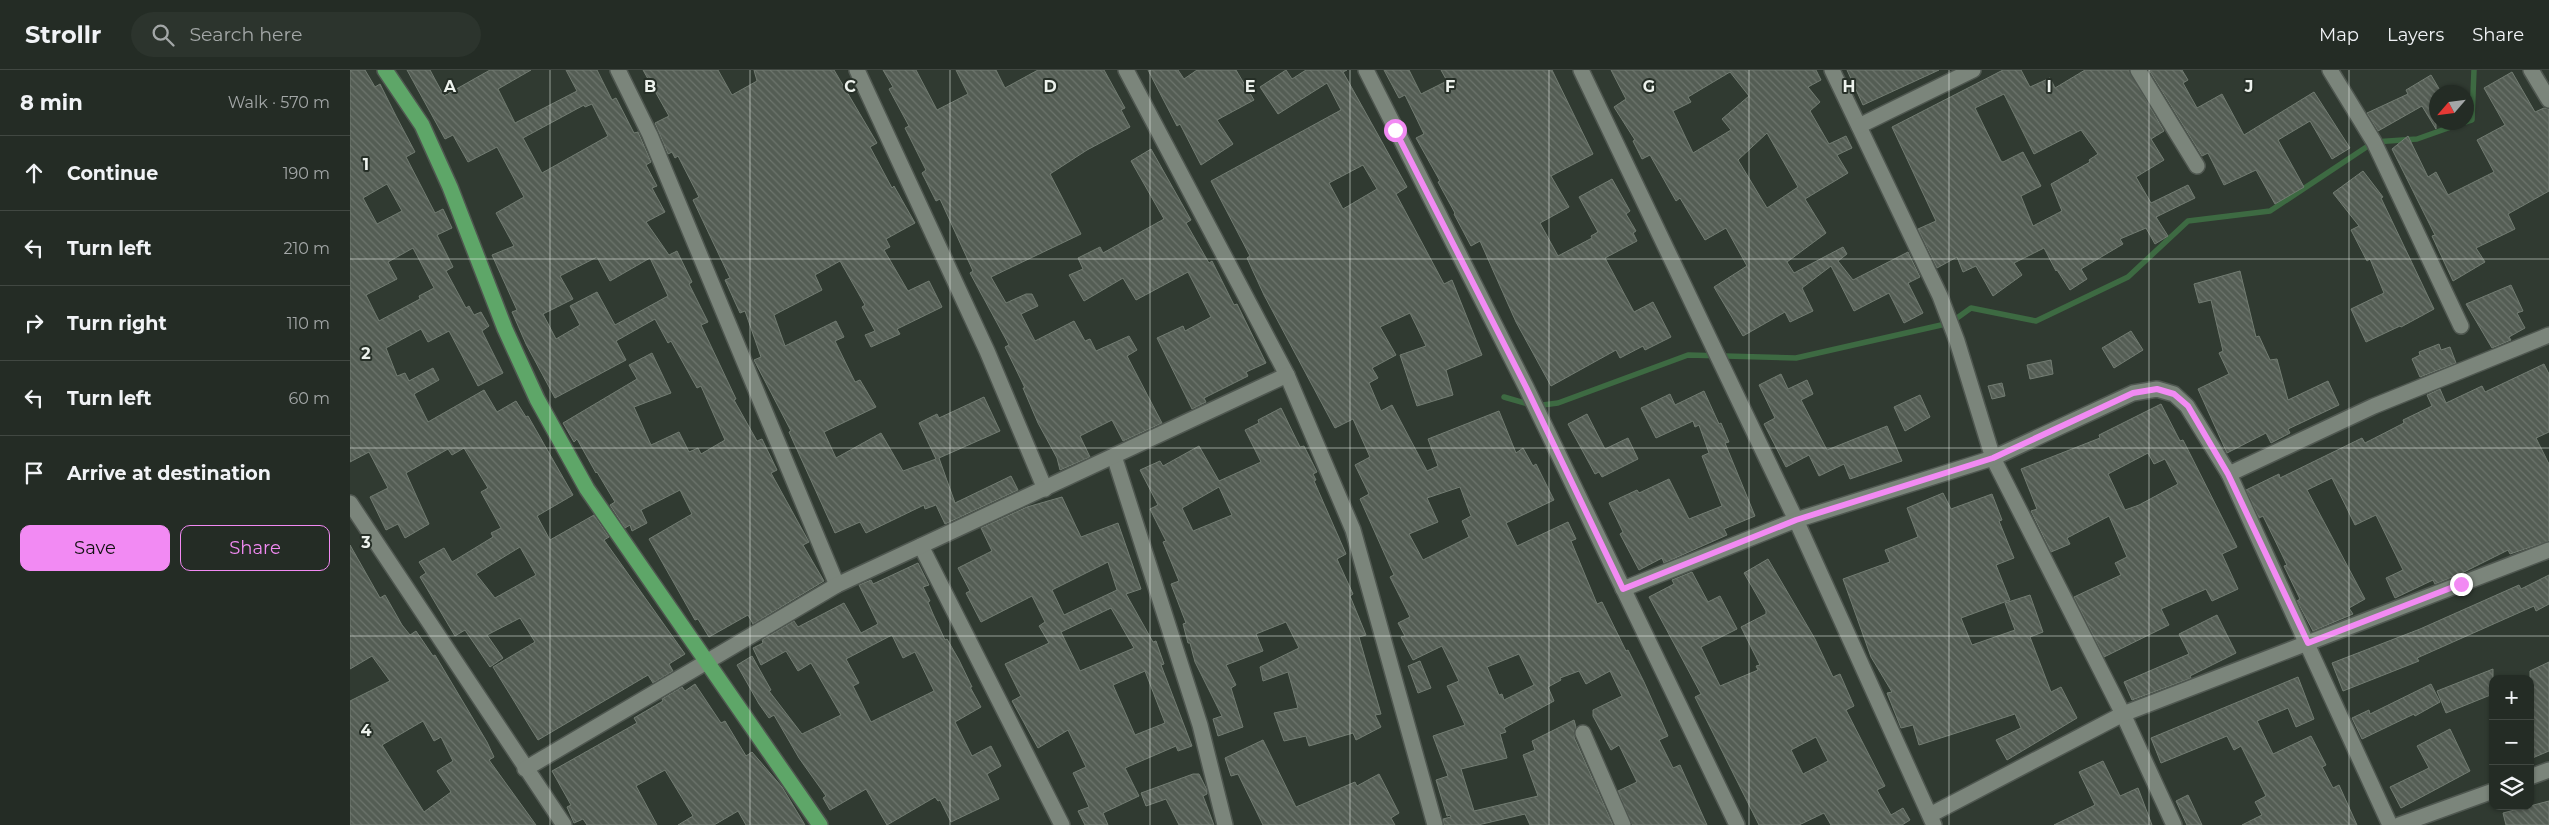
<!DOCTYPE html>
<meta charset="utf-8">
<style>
body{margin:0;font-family:Montserrat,sans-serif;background:#2c342d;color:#f1f3f6}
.controls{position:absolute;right:15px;bottom:15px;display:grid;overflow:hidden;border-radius:10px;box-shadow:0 1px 4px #0004}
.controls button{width:45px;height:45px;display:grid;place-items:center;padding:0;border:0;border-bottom:1px solid #414842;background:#242c25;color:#f1f3f6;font:25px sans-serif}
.compass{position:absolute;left:2079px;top:15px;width:45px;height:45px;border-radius:50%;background:#242c25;box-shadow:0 1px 4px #0004;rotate:242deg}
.stop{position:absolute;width:15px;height:15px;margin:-11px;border:4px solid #f28af3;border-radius:50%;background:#fff}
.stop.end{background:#f28af3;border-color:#fff;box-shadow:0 1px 5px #0008}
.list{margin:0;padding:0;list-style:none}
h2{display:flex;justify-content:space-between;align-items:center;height:65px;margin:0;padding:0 20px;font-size:21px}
h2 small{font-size:16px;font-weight:400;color:#a3a7a7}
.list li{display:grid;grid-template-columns:32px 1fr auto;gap:15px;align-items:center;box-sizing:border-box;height:75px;padding:0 20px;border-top:1px solid #414842}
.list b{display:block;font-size:19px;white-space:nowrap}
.list em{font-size:16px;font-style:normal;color:#a3a7a7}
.actions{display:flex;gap:10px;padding:15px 20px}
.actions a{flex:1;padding:11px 0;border:1px solid #f28af3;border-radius:10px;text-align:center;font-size:18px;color:#f28af3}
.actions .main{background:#f28af3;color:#111}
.icon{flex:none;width:28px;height:28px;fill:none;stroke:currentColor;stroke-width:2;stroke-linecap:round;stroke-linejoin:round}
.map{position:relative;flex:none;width:2199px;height:755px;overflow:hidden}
header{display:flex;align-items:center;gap:30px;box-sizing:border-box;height:70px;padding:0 25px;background:#242c25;border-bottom:1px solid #414842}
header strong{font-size:24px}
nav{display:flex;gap:28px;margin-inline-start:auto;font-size:18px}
.search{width:350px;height:45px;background:#2c342d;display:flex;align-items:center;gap:12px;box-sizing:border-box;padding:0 18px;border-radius:28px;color:#a3a7a7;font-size:19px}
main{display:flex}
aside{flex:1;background:#242c25}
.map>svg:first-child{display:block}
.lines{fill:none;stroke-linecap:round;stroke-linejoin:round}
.stream{stroke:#3d6a42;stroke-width:5.5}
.building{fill:url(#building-back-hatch);stroke:#727c72;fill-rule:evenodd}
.minor-casing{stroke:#4f5750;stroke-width:18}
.major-casing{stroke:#4f5750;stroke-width:18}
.minor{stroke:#7b857b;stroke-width:15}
.major{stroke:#5ea668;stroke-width:15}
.route{stroke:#f28af3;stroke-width:6}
.grid{fill:none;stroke:#edf2ed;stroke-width:1;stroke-opacity:0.55}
.grid-label{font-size:16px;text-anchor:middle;font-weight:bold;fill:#edf2ed;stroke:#262f27;stroke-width:4;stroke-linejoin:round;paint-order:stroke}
</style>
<header>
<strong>Strollr</strong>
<div class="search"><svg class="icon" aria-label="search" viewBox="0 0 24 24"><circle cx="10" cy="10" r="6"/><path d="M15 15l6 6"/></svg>Search here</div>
<nav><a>Map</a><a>Layers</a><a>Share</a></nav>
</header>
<main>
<aside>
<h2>8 min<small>Walk · 570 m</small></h2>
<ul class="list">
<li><svg class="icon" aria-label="ahead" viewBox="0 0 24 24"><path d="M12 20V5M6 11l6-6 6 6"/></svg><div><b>Continue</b></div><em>190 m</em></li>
<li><svg class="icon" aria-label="left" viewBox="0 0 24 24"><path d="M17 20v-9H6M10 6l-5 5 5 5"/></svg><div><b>Turn left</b></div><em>210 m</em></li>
<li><svg class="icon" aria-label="right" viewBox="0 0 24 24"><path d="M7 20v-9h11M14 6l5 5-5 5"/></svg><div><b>Turn right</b></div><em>110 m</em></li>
<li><svg class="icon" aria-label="left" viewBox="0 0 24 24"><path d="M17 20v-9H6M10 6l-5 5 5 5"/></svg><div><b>Turn left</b></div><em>60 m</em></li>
<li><svg class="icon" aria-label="arrive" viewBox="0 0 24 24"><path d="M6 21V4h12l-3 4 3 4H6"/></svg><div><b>Arrive at destination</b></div></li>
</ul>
<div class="actions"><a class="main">Save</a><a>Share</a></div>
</aside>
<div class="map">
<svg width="2199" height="755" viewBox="0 0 2199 755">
<defs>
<pattern id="building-back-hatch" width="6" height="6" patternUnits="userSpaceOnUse" patternTransform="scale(1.25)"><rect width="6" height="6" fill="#545d54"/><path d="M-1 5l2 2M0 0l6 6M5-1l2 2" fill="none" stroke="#6d756d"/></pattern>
</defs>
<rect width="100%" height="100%" fill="#303a31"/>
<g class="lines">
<g class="stream">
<polyline points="2116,52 2122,50 2124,0"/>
<polyline points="1154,327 1185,336 1208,333 1338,285 1446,288 1600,253 1621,238 1686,251 1778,207 1838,151 1920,141 2024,72 2067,69 2115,52"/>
</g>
</g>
<g class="building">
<path d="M0,0H15L25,17L30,14L46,46L65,82L56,87L85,143L93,139L102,158L87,165L103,197L96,201L116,238L119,236L124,245L131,242L139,256L132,261L153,303L128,316L99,261L78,272L71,259L36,278L47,306L55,303L59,311L83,298L89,310L64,324L78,352L134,320L147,342L166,331L176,347L178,346L223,425L187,446L200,470L244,445L259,467L254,470L335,584L319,594L323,601L303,613L298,605L188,670L143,597L185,572L170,548L137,565L153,588L140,597L115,560L105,566L70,507L76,503L69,492L94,478L102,492L143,467L141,463L151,458L131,422L138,418L114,378L102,385L98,379L56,403L79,454L55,468L48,454L36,460L20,427L38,418L19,382L0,392ZM37,114L52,141L27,154L13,128ZM63,178L84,218L69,226L70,229L29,251L16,225L47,209L38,192ZM170,477L186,505L145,528L126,504Z"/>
<path d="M57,0H80L94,26L140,0H181L148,19L165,53L227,21L216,0H247L262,30L266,28L284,63L288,62L301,92L296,95L307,116L302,118L315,142L296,152L319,185L327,181L342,212L339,214L358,252L351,255L386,329L384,330L407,371L412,369L427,400L421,403L459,472L453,475L474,511L403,554L398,545L359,567L348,549L345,550L299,469L342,444L330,420L291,440L297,453L282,461L280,455L275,458L260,435L265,432L247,402L246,403L227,369L224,372L213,353L287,309L279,295L302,283L321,323L284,337L301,375L329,362L339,382L348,378L351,384L375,370L351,316L347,318L321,271L318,273L305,249L266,271L276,290L205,328L176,274L162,242L167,240L142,185L164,176L146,143L174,127L147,77L118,92L103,65L95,69ZM242,34L258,66L192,103L173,68L234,35L235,37ZM247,187L260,211L300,188L318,226L265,255L247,222L220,236L230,255L206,269L193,244L223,229L210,206Z"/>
<polygon points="293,0 368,0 382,25 407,11 404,0 484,0 527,73 520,77 542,118 544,116 565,153 536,169 540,177 534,180 558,221 579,211 592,237 547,259 550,264 521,277 515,265 525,261 512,237 515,235 490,191 465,205 472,220 424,245 435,276 486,251 494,267 485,271 505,312 510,310 526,337 474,362 486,388 531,363 553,401 586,389 569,353 587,344 589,348 634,327 650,361 589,388 605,433 661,406 668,420 595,454 586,435 575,439 574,435 516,463 510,452 485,463 439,362 441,361 404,290 411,287 395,241 390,243 375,210 380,208 343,130 349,127 328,86 325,88 322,82 318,84 305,53 319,46"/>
<polygon points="533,0 566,0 587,40 618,24 606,0 646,0 655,18 688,0 754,0 775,38 771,40 780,57 737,80 700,104 731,164 641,207 656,233 676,224 682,224 688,236 671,244 685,271 724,251 735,271 740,269 746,281 779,266 787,280 777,286 812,353 773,371 762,350 730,366 740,387 710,400 707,388 688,353 673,318 675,318 655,277 659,275 620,203 623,201 590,129 586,131 572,103 576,100 555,58 559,56 539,19 543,17"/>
<polygon points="798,0 828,0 834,9 847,0 886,0 904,30 867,50 883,74 851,95 830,54 827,56"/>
<path d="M936,0L942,9L956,0H997L993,2L1057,117L1046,124L1094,214L1102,210L1132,285L1096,300L1103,325L1067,336L1050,285L1076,276L1060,243L1030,257L1046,285L1022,298L1028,308L1019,313L1031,341L1042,335L1077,401L1088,396L1078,369L1149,341L1166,383L1173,378L1183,396L1186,394L1204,430L1156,453L1167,476L1218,452L1226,469L1221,471L1247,534L1252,532L1276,581L1278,580L1294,612L1318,666L1309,670L1323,698L1330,695L1357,755H1282L1268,721L1287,712L1269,675L1261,680L1243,646V640L1272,626L1260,601L1236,614L1229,601L1210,608L1211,610L1198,617L1204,631L1154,658L1156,662L1150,664L1157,688L1111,699L1124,741L1188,726L1173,685L1185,680L1182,671L1224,650L1226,657L1224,667L1263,755H1180L1175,744L1128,755H1094L1093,749L1101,747L1100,745L1097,746L1086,710L1098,706L1083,666L1115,655L1097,616L1109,611L1092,576L1063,590L1051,567L1055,566L1048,553L1060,547L1040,507L1044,505L1010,429L1019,424L1005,395L1020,387L1003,349L985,358L914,225L897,188L900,186L861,111L991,40L977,13L928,44L910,17ZM1013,95L1027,119L993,139L979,113ZM1110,417L1121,446L1112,451L1119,467L1073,490L1059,464L1088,452L1077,428ZM1169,584L1184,615L1154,630L1152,624L1149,625L1137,597Z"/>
<polygon points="1034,0 1059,0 1071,24 1097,11 1091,0 1202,0 1243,84 1201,106 1219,137 1190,153 1208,186 1242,168 1241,166 1248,162 1229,127 1262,109 1280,141 1276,144 1286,161 1283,163 1287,171 1255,188 1284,242 1303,232 1321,267 1295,280 1293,276 1270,288 1266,280 1201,316 1166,252 1130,171 1121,176 1104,144 1105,143 1088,112 1090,111 1066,68 1074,64 1055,25 1049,28"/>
<path d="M1261,0H1466L1471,10L1458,17L1470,32L1460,41L1479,74L1496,66L1502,78L1487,85L1498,103L1455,129L1476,163L1437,192L1444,203L1493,177L1497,184L1488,191L1503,210L1558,182L1570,207L1558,213L1573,243L1554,253L1539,223L1504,241L1481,196L1452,218L1463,241L1440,252L1435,242L1393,266L1364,217L1397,196L1376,158L1355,170L1330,128L1326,131L1300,85L1292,89L1283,71L1285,70L1264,37L1276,29ZM1380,2L1399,26L1372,49L1381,60L1343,83L1323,41L1341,32L1338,27ZM1417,63L1448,117L1417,138L1388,90Z"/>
<polygon points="1497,0 1589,0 1513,35"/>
<path d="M1653,0H1671L1680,17L1700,8L1705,18L1735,0H1779L1814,61L1801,69L1814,90L1786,107L1801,133L1838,115L1845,128L1806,147L1818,166L1805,174L1796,158L1770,169L1773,174L1731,199L1737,209L1720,220L1707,200L1706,201L1694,178L1664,193L1672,205L1643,226L1626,196L1613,202L1607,187L1587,198L1568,159L1586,151L1542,57ZM1654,24L1684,84L1731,60L1748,84L1739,90L1740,92L1701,114L1712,141L1683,156L1671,126L1691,116L1673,82L1653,92L1651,91L1625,38Z"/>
<polygon points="1799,0 1832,0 1838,10 1833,13 1847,38 1872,24 1894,65 1964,22 2000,78 1982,89 1960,51 1928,70 1954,117 1925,134 1906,100 1874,115 1858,83 1852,86"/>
<polygon points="2162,2 2185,42 2194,38 2199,39 2199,121 2158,144 2165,159 2126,178 2135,192 2103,211 2082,166 2085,165 2042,79 2058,66 2078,107 2086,102 2098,125 2144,102 2127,70 2155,55 2134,18"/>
<polygon points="2081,5 2091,22 2086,22 2086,59 2072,36 2028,61 2017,43 2058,24 2056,20"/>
<polygon points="801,79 841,150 836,153 859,193 862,191 884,235 887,234 916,293 896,302 898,306 854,328 856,332 842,339 807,268 833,256 835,261 861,247 838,202 786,230 773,208 734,231 719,205 733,199 728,188 750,177 753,183 814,149 781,91"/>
<polygon points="2013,101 2033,127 2031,128 2084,239 2051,257 2050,256 2016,272 2001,239 2034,223 2020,189 2017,191 2001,160 2009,156 1983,123"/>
<polygon points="1890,201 1906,267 1909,266 1920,290 1927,289 1938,330 1978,311 1989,335 1938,359 1940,363 1921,373 1916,363 1877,383 1848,319 1879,304 1869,283 1873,281 1861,230 1849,233 1844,214"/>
<polygon points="2161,215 2173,241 2167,243 2175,258 2159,267 2161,270 2142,278 2116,234"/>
<polygon points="1781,261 1793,280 1764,298 1752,278"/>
<polygon points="2089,274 2091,280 2100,277 2106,293 2070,307 2062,289 2070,285 2069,282"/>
<polygon points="1701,290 1703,304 1680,309 1677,295"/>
<polygon points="2194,294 2199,304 2199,362 2186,368 2199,394 2199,471 2160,484 2158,480 2110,504 2085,514 2083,510 2045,528 2036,508 2053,500 2026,445 2005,455 1982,408 1957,420 2015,529 1999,538 2003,544 1963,561 1947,531 1950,529 1934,496 1937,495 1913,446 1909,448 1896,420 1929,404 1930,408 2012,368 2015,373 2054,353 2053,350 2082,336 2077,325 2090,319 2096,333 2132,316 2135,322"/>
<polygon points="1431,304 1438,319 1457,310 1463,324 1451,330 1477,380 1537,356 1552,391 1500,409 1494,394 1469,406 1459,385 1436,397 1414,354 1425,348 1409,315"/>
<polygon points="1652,313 1655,326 1642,329 1638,316"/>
<polygon points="1354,321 1369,354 1371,353 1379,372 1375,373 1405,446 1374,459 1377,465 1314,493 1312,488 1289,500 1270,464 1273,462 1259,433 1287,420 1289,423 1319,409 1339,449 1372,436 1352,386 1359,383 1349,355 1345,357 1343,351 1306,368 1291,338 1320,324 1325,335"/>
<polygon points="1570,325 1580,347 1555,361 1544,337"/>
<path d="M1811,334L1830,371L1833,370L1887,477L1872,484L1888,519L1862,531L1856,519L1811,539L1819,555L1754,587L1724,527L1771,505L1765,493L1777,487L1759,446L1717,468L1720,474L1701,482L1681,441L1687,439L1671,399L1750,368L1749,365ZM1798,383L1804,394L1815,389L1828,414L1789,435L1775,440L1758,404Z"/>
<path d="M931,338L950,377L954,376L967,402L963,404L966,410L964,411L996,484L987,489L1003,524L1000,526L1016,565L1009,567L1031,644L1025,645L1031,657L1006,670L1003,663L959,676L956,666L934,671L924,643L948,638L938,602L913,611L910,597L949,578L936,552L906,564L913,581L876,595L886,615L881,618L893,657L868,666L863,649L872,646L845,592L840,573H838L833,554L836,553L821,514L829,511L813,472L816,471L800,439L808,435L790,400L810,391L813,396L849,376L869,411L911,392L895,360L909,353L908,350ZM869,417L882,445L843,461L832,438Z"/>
<polygon points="1237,344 1255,379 1278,368 1288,389 1252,407 1249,402 1245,404 1218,354"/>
<polygon points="1593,423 1601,439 1642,424 1652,450 1649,451 1664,488 1646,495 1660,530 1611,548 1622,575 1665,560 1655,533 1680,525 1693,562 1680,567 1701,622 1711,617 1727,648 1657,690 1646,670 1671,658 1665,644 1569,675 1563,655 1551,658 1537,623 1542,622 1521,587 1493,509 1540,492 1535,480 1568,467 1557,438"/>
<path d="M712,427L731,467L768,453L791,519L776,524L803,572L806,571L814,594L811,595L842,676L828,681L826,676L775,698L789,726L753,743L758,755H735L728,741L739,737L723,703L736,697L718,660L688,678L662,631L671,626L655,594L699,573L689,556L695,552L682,526L631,552L616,523L620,521L608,498L642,481L631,458L677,437ZM758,492L767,520L714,545L702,520ZM761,538L784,578L730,601L711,562ZM795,601L815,653L785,665L763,615Z"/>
<path d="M0,475L30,528L35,525L52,555L60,565L66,561L83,586L85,585L137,672L144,687L139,690L186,755H0V631L40,611L22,586L0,599ZM73,651L84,671L91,667L103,691L87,701L101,722L74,742L32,675Z"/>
<path d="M1418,489L1465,569L1483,607L1490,604L1504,636L1496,640L1535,716L1527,720L1541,745L1553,738L1560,750L1552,755H1481L1474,743L1449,755H1409L1345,627L1351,624L1299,527L1324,514L1322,510L1342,502L1358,532L1370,526L1387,559L1351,577L1370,616L1408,600L1406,596L1410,595L1391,557L1416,544V541L1394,503ZM1466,667L1478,691L1453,704L1441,680Z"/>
<path d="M568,493L579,515L573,517L580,531L578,532L583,544L595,570L597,569L609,590L622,617H620L631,637L605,652L622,686L641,676L651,696L637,704L649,729L601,752L590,730L588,731L585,727L537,755L516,719L480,740L473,728L476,726L449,688L424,645L419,648L409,634L387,595L402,586L421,620L419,621L452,664L491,645L461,593L448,601L436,581L411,595L403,578L413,573L412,570L444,551L448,557L494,533L511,563L528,554L509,515L521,510L523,514ZM542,565L553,588L565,582L584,621L521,652L503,616L509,613L496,589Z"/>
<polygon points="2199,505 2199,534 2186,541 2184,536 2067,588 2069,591 1993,621 1982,593 2070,559 2169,515 2171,519"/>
<polygon points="1867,545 1886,583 1840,606 1841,608 1782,630 1774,612 1839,584 1829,564"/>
<polygon points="1070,591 1081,618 1068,623 1058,596"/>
<polygon points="2199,592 2199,681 2180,689 2180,601"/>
<polygon points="2143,599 2143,624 2096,643 2087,621"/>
<polygon points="1948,607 1964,649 1946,657 1938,638 1907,651 1923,684 1961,666 1976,695 1972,697 1983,718 1989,715 2007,755 1892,755 1912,745 1905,732 1916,726 1891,676 1884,680 1877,666 1811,693 1801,668"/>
<polygon points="345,614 371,653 375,651 396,686 402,682 432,717 455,755 396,755 388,741 364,755 328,755 343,746 315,700 286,716 307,755 237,755 233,749 224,753 217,737 221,735 202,701 287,653 284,648 313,631 312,629 332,617 335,621"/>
<polygon points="2081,614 2090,632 2065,646 2064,644 2012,669 2002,648 2019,640 2020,644"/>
<polygon points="2100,659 2120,701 2051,738 2040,717 2079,698 2067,676"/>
<polygon points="913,670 946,737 1005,712 1007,716 1029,704 1049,743 1041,748 1045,755 913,755 888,704 881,706 875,688"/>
<polygon points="1753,691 1770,726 1788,718 1802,755 1704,755 1745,735 1729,702"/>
<polygon points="843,704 849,704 857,720 857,724 853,726 864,755 829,755 816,729 796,736 791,723"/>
<polygon points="1838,725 1852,755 1837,755 1826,731"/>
<polygon points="2199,731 2199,755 2156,755 2153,743"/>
</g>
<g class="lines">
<g class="minor-casing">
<g id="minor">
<polyline points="268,0 300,65 487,515"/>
<polyline points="507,0 637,281 695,419"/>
<polyline points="776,0 937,305 1003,460 1085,755"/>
<polyline points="1016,0 1176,317 1387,755"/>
<polyline points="1231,0 1446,450 1584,755"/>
<polyline points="1482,0 1590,226 1607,271 1643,388 1773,644 1824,755"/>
<polyline points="1788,0 1847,96"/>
<polyline points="1980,0 2024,72 2111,256"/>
<polyline points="2181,0 2199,30"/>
<polyline points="1509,56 1623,0"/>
<polyline points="764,386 850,655 875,755"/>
<polyline points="1879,404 2024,336 2199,265"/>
<polyline points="0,433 214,755"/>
<polyline points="571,476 712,755"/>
<polyline points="1273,519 1446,450 1643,388 1783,323 1807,319 1824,324 1837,336 1879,404 2040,755"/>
<polyline points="1233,663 1273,755"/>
<polyline points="175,699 487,515 937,305"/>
<polyline points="2180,707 2199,700"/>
<polyline points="1580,745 1773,644 2199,480"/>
<polyline points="2049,755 2143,721"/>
</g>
</g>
<g class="major-casing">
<polyline id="major" points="35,0 72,55 100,117 155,259 187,329 237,419 470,755"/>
</g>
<use href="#minor" class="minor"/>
<use href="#major" class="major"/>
</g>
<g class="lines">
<polyline class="route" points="1045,60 1176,317 1273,519 1446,450 1643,388 1783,323 1807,319 1824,324 1838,336 1878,404 1958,573 2111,514"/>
</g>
<path class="grid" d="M200,0V755M400,0V755M600,0V755M800,0V755M1000,0V755M1199,0V755M1399,0V755M1599,0V755M1799,0V755M1999,0V755M0,189H2199M0,378H2199M0,566H2199"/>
<g class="grid-label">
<text x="100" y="22">A</text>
<text x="300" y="22">B</text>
<text x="500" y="22">C</text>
<text x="700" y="22">D</text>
<text x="900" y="22">E</text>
<text x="1100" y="22">F</text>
<text x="1299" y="22">G</text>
<text x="1499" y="22">H</text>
<text x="1699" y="22">I</text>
<text x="1899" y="22">J</text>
<text x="16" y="100">1</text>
<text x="16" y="289">2</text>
<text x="16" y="478">3</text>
<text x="16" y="666">4</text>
</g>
</svg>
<div class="controls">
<button>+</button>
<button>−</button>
<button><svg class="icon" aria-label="layers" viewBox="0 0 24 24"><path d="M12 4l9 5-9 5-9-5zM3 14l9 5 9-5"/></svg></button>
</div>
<svg class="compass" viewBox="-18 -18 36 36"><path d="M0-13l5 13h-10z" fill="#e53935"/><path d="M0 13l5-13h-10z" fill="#a3a7a7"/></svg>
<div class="stop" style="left:1045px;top:60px"></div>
<div class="stop end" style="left:2111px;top:514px"></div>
</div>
</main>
